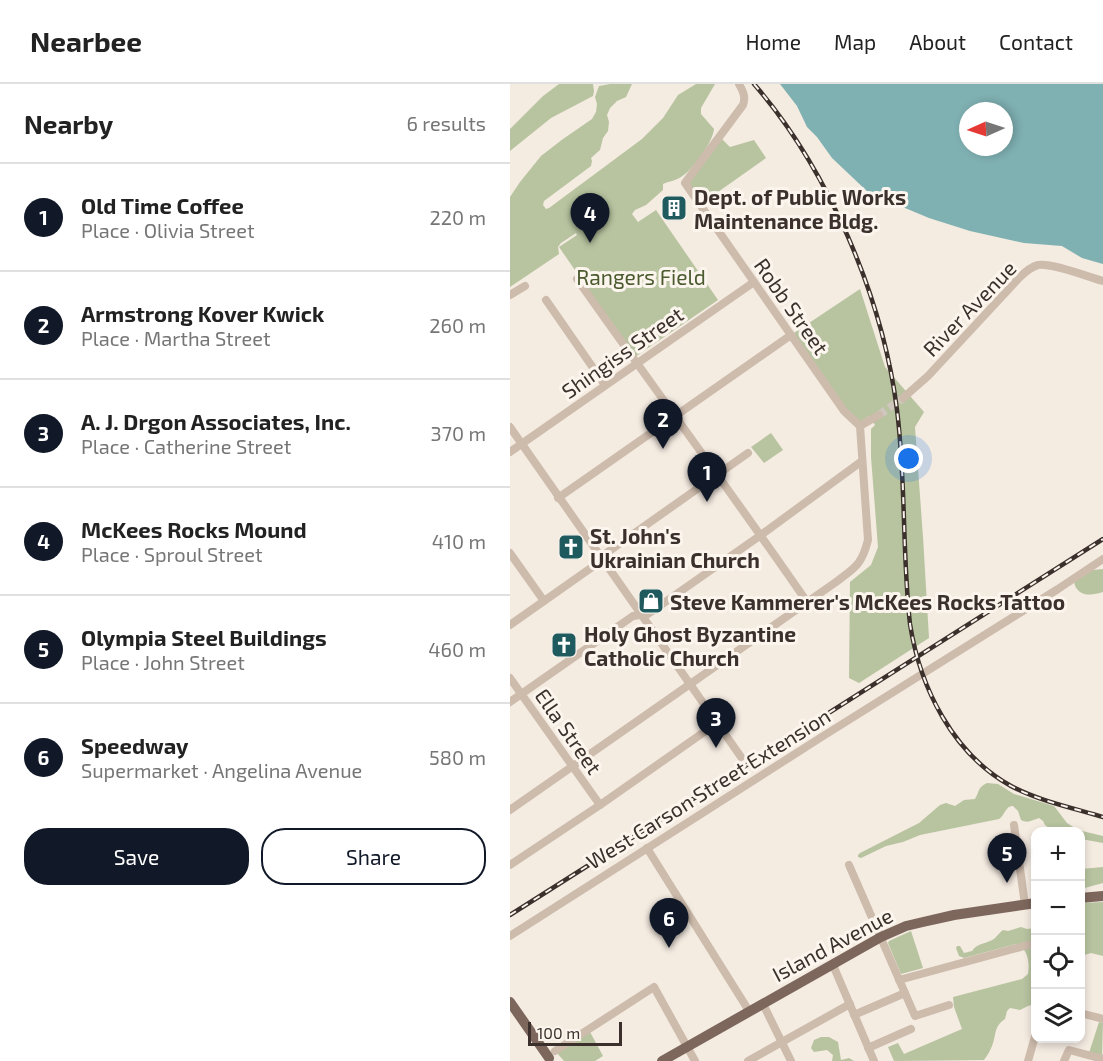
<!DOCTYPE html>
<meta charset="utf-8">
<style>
body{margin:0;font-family:"Exo 2",sans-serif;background:#f6f6f6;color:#222}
.controls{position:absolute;right:18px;bottom:18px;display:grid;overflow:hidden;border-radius:12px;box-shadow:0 3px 9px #0003}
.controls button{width:54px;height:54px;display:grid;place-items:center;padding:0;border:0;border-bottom:2px solid #e0e0e0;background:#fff;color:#222;font:30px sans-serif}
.compass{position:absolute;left:449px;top:18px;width:54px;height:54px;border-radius:50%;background:#fff;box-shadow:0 3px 9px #0003;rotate:267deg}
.scale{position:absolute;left:18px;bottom:15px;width:94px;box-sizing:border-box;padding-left:6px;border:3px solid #3b302b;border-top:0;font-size:16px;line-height:21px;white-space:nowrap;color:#3b302b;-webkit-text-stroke:4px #fbf5ee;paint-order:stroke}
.you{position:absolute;left:399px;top:375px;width:21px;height:21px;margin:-15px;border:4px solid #fff;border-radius:50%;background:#1a73e8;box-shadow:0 0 0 9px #1a73e833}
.badge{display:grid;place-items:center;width:39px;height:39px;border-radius:50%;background:#111827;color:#fff;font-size:20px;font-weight:700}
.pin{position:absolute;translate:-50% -50px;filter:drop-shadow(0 2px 3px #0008)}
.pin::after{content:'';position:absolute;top:32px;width:21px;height:18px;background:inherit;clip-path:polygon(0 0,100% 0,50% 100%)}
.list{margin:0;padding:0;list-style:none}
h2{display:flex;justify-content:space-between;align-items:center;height:78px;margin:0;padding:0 24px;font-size:26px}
h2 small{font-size:20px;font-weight:400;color:#767676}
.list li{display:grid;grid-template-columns:39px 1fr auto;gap:18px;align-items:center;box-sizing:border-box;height:108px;padding:0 24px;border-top:2px solid #e0e0e0}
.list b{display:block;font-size:22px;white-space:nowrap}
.list p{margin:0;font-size:20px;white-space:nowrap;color:#767676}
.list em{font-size:20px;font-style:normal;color:#767676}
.actions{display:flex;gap:12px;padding:18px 24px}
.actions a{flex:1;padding:14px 0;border:2px solid #111827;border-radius:24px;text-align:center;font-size:21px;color:#111827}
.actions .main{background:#111827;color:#fff}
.icon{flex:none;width:33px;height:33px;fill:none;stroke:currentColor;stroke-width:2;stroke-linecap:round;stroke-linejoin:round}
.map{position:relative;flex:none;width:593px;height:977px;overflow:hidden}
header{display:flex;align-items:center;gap:36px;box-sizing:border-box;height:84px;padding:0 30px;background:#fff;border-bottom:2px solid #e0e0e0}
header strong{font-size:28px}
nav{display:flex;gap:33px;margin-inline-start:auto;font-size:21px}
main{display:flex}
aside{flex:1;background:#fff}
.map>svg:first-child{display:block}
.green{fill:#b8c4a0}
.water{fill:#7fb0b2;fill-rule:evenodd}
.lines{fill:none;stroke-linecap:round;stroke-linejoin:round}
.minor-tunnel{stroke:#cfc6bd;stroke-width:8;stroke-dasharray:8 4;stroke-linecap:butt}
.minor{stroke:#cdbbac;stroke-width:8}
.major{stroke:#7d675c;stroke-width:10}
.rail-casing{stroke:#3b302b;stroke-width:4.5}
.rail{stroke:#fbf5ee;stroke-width:2;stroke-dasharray:7;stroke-linecap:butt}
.major-bridge{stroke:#7d675c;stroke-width:10}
.labels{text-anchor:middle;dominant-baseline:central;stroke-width:6;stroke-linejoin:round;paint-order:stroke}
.poi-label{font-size:21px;font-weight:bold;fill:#3b302b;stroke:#fbf5ee;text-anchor:start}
.park-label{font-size:21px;fill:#4a5a2e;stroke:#fbf5ee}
.street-label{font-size:21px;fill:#3b302b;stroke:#fbf5ee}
</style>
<header>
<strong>Nearbee</strong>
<nav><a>Home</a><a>Map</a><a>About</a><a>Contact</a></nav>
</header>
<main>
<aside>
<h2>Nearby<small>6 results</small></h2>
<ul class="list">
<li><span class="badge">1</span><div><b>Old Time Coffee</b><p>Place · Olivia Street</p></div><em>220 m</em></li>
<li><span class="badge">2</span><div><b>Armstrong Kover Kwick</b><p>Place · Martha Street</p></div><em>260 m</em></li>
<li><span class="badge">3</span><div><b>A. J. Drgon Associates, Inc.</b><p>Place · Catherine Street</p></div><em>370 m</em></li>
<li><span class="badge">4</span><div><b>McKees Rocks Mound</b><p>Place · Sproul Street</p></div><em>410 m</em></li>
<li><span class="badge">5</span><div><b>Olympia Steel Buildings</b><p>Place · John Street</p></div><em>460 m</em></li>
<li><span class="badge">6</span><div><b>Speedway</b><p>Supermarket · Angelina Avenue</p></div><em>580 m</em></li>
</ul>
<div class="actions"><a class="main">Save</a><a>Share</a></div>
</aside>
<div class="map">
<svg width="593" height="977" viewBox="0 0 593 977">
<rect width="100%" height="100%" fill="#f4ebe1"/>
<g class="green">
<polygon points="49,0 83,0 84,7 83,12 41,34 0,67 0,45 33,12"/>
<path d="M100,0H122L116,13L107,17L100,24L97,31L99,38L98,47L93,54L90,66L81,74L82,77L81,82L34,117L33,121L36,125L39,124L132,55L153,34L168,11L186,0H205L191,24V30L204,45C203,58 182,87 171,93C165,97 159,97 153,100V106L136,121L125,126L122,130L128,138L146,126L208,216L125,273L49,163L67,151L66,149L51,159L48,163L49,170L0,203V113L10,98L31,72L53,55L82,35L86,28L87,20L85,13L89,2Z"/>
<polygon points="210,53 220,63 244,56 256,74 191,120 176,99"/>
<polygon points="350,205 375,283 414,328 405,343 413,453 419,554 349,599 339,594 340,498 361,481 368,463 361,373 361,345 365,341 359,332 347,340 281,251"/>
<polygon points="261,349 273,366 254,379 241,363"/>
<path d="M593,485V508C581,512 567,513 564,498L582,486Z"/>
<path d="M477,699L488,700L504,710L544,722L557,739L568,746L593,752V759L571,755L570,748L541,747L539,744L535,741L533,737L529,734C522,736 518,740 511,736L508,727L503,722C496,721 495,731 489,735L410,751L393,758L376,762L351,774L348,773V771L350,769L409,739L430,721L436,719L445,722L454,716L465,715C470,707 467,704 477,699Z"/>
<polygon points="593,783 593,799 571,805 571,785"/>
<polygon points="593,818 593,872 581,869 571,872 571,819"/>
<path d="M511,843L517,845L525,844V920L518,922L510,926L500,924L497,927L495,935C483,943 487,950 482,962C480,967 477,972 474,976L384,977L378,963L388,959L394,970L452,945L444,923L443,913L512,895L518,890C520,879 518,864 506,860L454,874L449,872L446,864L447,862H450L454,869L462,867C468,858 478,860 485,854C488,851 490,848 493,846L498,847Z"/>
<polygon points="401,847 413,884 391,890 378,859 379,857"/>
<polygon points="589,938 593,939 592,973 579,969"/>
<polygon points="80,948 93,972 85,977 54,977 47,969"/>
<polygon points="311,953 319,953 328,958 331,976 339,974 344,977 322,977 323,971 317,966 304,968 301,964 304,956"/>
</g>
<path class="water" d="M270,0H593V180L572,174L552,162L514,159L460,147L419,134L359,109L322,74L307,53L297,43L287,22ZM458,27H494V63H458Z"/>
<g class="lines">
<polyline class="minor-tunnel" points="369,331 393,314"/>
<g class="minor">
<path d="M67,195C143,303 222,409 297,518"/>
<polyline points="0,211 15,202"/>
<polyline points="36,216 95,301"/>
<path d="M393,314L418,292L509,194C514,189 520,183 528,181C543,179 578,193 593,197"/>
<polyline points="350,342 369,331"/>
<polyline points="0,343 231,673"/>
<polyline points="0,368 244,198"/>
<polyline points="48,414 281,251"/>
<polyline points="0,469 34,517"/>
<polyline points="0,541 88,479 95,470 238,369"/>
<polyline points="0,594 90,721"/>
<polyline points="0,618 123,532 138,530 251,451 352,377"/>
<path d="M0,726L326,498C346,483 352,480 358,456L350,342L334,327L175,99L233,21C236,13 233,7 229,0"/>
<polyline points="504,741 515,821"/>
<polyline points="137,764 239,927"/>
<polyline points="0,781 90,721 207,639"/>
<polyline points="339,781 405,932 439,921"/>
<polyline points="0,852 310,654 548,505 593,475"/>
<polyline points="323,881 364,977"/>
<polyline points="389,896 518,861"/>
<polyline points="253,920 281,977"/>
<polyline points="570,929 593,935"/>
<polyline points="344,931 395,909"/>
<polyline points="358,964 401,945"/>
<polyline points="45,967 144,903 185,977"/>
<polyline points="238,977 340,920"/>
<polyline points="518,977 526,949"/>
<polyline points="554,977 559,966 593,975"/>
</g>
<g class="major">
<polyline points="570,814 593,812"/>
<polyline points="152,977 371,853 396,842 413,838 444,831 526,819"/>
</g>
<g class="rail-casing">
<g id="rail">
<path d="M244,0C318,85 373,214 387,326C396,397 392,469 400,540C410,604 443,670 501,702C529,717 563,724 593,733"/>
<polyline points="0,831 593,455"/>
</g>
</g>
<use href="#rail" class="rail"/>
<polyline class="major-bridge" points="0,918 39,974"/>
</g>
<defs>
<g id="building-square" transform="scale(1.35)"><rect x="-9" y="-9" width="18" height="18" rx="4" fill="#1f5a5e" stroke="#fbf5ee"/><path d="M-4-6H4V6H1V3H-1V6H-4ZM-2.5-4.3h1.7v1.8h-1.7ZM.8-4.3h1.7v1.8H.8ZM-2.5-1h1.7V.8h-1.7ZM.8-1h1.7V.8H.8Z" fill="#fff"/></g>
<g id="church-square" transform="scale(1.35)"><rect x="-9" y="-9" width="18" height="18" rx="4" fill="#1f5a5e" stroke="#fbf5ee"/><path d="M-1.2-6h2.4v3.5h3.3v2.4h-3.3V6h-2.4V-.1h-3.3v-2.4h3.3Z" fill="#fff"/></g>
<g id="shop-square" transform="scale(1.35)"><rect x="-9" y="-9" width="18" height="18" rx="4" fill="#1f5a5e" stroke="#fbf5ee"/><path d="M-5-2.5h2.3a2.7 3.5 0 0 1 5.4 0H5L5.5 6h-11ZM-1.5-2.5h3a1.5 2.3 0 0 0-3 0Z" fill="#fff"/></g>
</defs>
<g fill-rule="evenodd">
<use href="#building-square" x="164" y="124"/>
<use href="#church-square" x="61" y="463"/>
<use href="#shop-square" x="141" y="517"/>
<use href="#church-square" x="54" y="561"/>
</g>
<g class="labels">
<g class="poi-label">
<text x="184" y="112">Dept. of Public Works<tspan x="184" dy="24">Maintenance Bldg.</tspan></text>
<text x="80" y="451">St. John's<tspan x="80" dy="24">Ukrainian Church</tspan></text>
<text x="160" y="517">Steve Kammerer's McKees Rocks Tattoo</text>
<text x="74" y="549">Holy Ghost Byzantine<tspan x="74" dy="24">Catholic Church</tspan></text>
</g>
<g class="park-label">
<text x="131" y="192">Rangers Field</text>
</g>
<g class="street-label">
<text transform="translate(282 222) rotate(55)">Robb Street</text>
<text transform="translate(459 224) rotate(-46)">River Avenue</text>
<text transform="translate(112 268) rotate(-35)">Shingiss Street</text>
<text transform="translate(59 647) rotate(55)">Ella Street</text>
<text transform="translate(198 704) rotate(-32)">West Carson Street Extension</text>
<text transform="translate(322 860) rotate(-28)">Island Avenue</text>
</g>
</g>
</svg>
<div class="controls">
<button>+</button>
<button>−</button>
<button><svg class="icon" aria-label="locate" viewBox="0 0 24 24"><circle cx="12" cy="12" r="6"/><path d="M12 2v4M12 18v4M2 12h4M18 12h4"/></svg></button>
<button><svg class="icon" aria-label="layers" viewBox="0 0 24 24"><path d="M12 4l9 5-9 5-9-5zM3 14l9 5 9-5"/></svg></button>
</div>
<svg class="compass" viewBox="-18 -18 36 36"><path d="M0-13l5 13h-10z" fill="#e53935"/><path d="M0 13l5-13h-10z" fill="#767676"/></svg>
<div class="scale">100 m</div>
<div class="you"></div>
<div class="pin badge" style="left:197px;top:418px">1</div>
<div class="pin badge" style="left:153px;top:365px">2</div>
<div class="pin badge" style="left:206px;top:664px">3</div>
<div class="pin badge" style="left:80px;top:159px">4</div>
<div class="pin badge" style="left:497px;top:799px">5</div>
<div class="pin badge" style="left:159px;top:864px">6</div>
</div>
</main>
